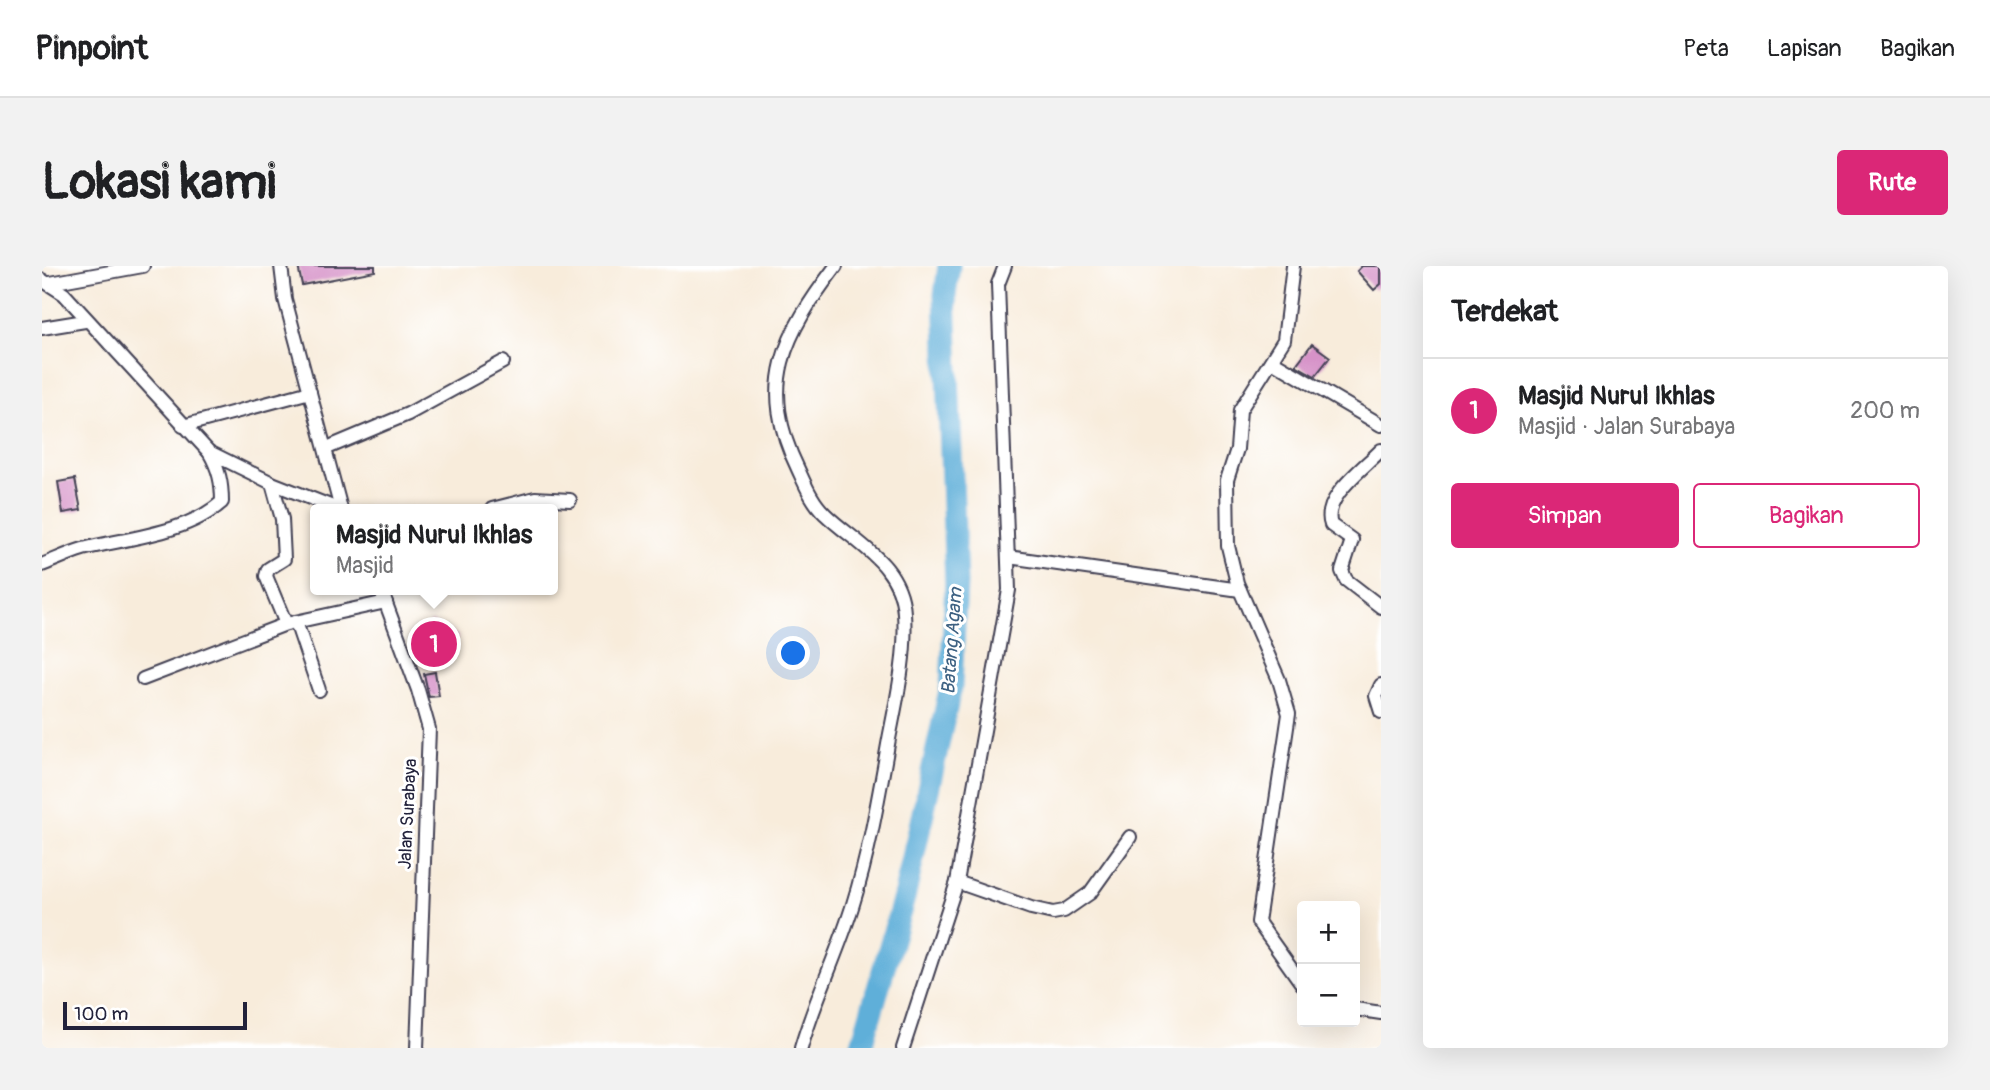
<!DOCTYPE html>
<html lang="id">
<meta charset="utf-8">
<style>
body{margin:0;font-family:Pangolin,sans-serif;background:#f2f2f2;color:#202124}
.controls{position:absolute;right:21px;bottom:21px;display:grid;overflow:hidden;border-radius:7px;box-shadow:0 7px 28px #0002}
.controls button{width:63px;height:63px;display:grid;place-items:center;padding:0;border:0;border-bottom:2px solid #e0e0e0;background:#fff;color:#202124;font:35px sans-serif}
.scale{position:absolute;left:21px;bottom:18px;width:184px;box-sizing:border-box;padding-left:7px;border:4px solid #22223b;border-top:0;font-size:19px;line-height:24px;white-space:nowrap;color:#22223b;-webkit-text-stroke:5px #fff;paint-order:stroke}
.you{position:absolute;left:752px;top:388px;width:24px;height:24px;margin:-18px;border:5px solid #fff;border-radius:50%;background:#1a73e8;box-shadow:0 0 0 10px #1a73e833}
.badge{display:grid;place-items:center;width:46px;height:46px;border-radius:50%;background:#db2777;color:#fff;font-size:23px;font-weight:700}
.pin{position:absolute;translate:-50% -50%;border:4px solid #fff;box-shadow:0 2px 7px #0006}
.popup{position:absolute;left:268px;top:238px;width:248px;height:91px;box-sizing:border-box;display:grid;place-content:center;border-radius:7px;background:#fff;filter:drop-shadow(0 2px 5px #0005);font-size:23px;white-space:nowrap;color:#757577}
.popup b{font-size:26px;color:#202124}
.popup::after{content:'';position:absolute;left:50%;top:100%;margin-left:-14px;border:14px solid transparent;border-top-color:#fff}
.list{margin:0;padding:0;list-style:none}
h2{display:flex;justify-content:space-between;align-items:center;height:91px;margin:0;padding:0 28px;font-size:30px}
h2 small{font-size:23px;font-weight:400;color:#757577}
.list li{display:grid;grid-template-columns:46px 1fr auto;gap:21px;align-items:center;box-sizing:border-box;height:105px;padding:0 28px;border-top:2px solid #e0e0e0}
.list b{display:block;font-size:26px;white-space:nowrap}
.list p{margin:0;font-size:23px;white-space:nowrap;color:#757577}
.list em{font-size:23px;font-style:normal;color:#757577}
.actions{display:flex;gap:14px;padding:21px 28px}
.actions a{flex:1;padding:16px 0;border:2px solid #db2777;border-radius:7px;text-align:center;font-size:24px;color:#db2777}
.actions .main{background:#db2777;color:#fff}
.map{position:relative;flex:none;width:1339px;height:782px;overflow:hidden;border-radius:7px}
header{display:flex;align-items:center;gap:42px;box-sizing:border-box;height:98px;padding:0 35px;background:#fff;border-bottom:2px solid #e0e0e0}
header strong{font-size:33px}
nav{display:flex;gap:38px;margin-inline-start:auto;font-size:24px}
.intro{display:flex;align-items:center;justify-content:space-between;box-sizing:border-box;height:168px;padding:0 42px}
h1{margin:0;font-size:49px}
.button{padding:18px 32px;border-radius:7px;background:#db2777;color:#fff;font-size:24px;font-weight:700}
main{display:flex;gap:42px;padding:0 42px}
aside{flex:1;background:#fff;border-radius:7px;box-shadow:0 7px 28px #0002}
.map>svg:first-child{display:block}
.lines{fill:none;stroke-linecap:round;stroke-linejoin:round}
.river{stroke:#5eafd9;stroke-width:23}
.building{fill:#d692c8}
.minor-casing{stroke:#424053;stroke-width:16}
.minor{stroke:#fff;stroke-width:12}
.labels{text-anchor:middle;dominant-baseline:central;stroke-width:6;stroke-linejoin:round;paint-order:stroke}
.street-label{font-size:18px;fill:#22223b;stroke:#fff}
.water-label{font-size:19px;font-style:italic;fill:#3d6182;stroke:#fff}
</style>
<header>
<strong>Pinpoint</strong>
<nav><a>Peta</a><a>Lapisan</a><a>Bagikan</a></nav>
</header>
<div class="intro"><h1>Lokasi kami</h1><a class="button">Rute</a></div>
<main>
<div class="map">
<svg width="1339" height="782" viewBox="0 0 1339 782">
<rect width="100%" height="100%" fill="#fff"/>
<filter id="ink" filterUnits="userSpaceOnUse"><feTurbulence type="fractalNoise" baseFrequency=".0143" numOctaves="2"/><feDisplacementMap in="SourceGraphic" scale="14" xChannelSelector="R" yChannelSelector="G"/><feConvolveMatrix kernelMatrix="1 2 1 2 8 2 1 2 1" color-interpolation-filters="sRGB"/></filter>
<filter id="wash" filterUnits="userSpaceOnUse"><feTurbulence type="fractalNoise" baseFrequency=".00686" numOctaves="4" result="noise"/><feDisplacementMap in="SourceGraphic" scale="28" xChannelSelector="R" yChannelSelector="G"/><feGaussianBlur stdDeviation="1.57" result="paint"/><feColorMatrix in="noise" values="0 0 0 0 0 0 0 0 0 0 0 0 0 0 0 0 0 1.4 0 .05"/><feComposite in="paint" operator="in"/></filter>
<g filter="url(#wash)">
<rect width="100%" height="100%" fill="#f8ecdb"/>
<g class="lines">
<polyline class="river" points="819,782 863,628 909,420 914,317 903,29 907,0"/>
</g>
<g id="blocks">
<g class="building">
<polygon points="256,0 333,0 333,5 260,19"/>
<polygon points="1320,0 1339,0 1339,18 1332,24 1315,5"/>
<polygon points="1270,78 1288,91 1273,110 1254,99"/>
<polygon points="33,213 39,244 21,247 16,216"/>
<polygon points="390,356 416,370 401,399 374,386 370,369"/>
<polygon points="393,406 397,430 387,431 382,408"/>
</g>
</g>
</g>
<g filter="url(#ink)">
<use href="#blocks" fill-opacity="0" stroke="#424053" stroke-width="2"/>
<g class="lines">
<g class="minor-casing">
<g id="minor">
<polyline points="239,0 243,33 299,243"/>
<polyline points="1251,0 1242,74 1198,144 1195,183 1185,214 1186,280 1195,317 1237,414 1247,448 1216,656 1260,718"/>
<polyline points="0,14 22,28 167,186 230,217 296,243"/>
<polyline points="8,17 101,0"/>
<polyline points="0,62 43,55"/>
<polyline points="1230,95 1339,159"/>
<polyline points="141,160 268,126"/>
<polyline points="285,182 366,148 461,96"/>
<path d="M1339,184C1322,202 1279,232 1289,259L1310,274L1300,305L1304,314L1339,341"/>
<polyline points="230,217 240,253 242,293 226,303 224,310 244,358"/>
<polyline points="450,243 493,232 528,234"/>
<polyline points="966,291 1198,324"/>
<path d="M0,299C13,294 27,287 41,283C85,272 144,268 180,236C180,217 177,203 167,186"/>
<polyline points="339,324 376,424 387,463 375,782"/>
<polyline points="254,356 277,424"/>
<polyline points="101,413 244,358 344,336"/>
<polyline points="1339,419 1334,430 1339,446"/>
<polyline points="915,616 989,642 1011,647 1022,645 1048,627 1088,571"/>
<polyline points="1313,743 1339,747"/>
<path d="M759,782C773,733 796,687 811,638C828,584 837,528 847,473C855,432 865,389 862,347C859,297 814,278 783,248C770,236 763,218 756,203C715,119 742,69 794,0"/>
<polyline points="861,782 915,616 967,324 956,18 963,0"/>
</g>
</g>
<use href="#minor" class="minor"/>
</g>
</g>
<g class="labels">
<g class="street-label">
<text transform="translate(366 548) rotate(-87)">Jalan Surabaya</text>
</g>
<g class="water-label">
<text transform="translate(910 375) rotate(-86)">Batang Agam</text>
</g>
</g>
</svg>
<div class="controls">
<button>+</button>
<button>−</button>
</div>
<div class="scale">100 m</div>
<div class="you"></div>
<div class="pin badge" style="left:392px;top:378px">1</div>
<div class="popup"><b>Masjid Nurul Ikhlas</b>Masjid</div>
</div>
<aside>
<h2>Terdekat<small></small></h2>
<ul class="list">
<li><span class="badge">1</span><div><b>Masjid Nurul Ikhlas</b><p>Masjid · Jalan Surabaya</p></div><em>200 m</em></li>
</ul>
<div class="actions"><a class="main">Simpan</a><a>Bagikan</a></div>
</aside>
</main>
